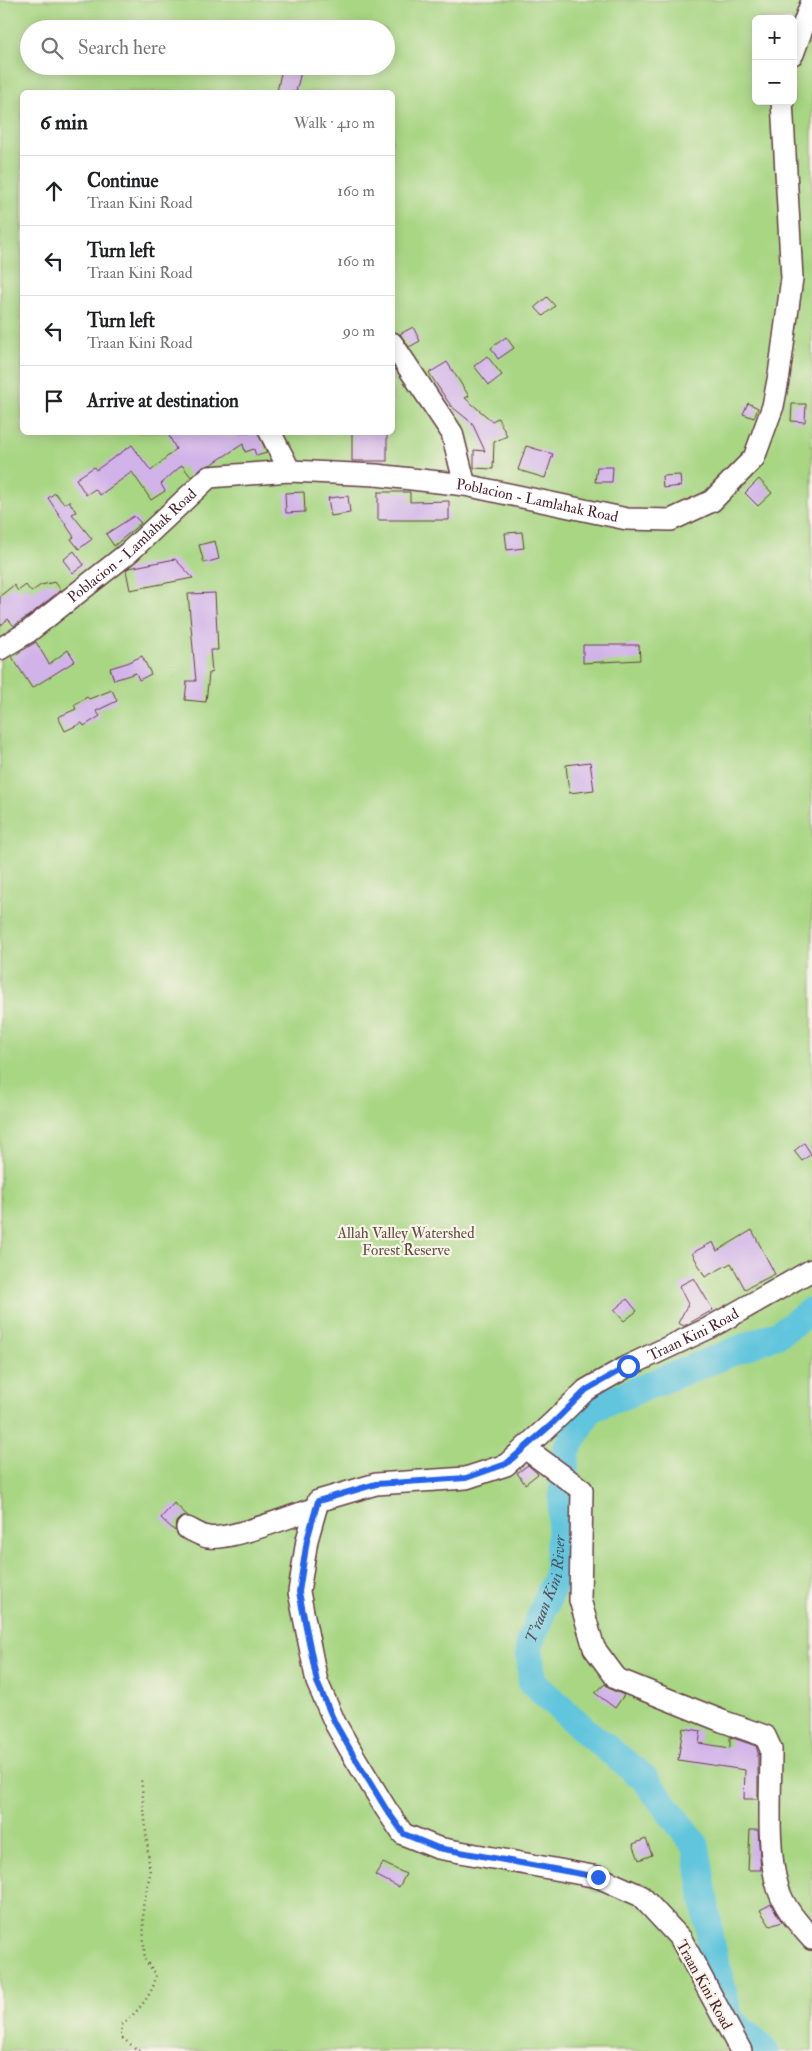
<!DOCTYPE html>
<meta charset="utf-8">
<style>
body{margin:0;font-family:"IM FELL Double Pica",serif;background:#f6f6f6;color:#202124}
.controls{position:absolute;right:15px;top:15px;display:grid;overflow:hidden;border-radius:8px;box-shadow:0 2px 12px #0003}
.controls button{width:45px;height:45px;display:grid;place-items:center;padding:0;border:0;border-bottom:1px solid #e0e0e0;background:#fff;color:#202124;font:25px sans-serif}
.stop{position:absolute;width:15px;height:15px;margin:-11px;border:4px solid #2563eb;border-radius:50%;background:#fff}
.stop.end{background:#2563eb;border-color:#fff;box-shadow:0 1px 5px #0008}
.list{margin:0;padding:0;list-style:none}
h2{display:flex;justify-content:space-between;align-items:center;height:65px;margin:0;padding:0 20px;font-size:21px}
h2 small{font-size:16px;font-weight:400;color:#757577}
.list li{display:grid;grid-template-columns:32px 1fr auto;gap:15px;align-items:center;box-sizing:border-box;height:70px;padding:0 20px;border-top:1px solid #e0e0e0}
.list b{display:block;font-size:19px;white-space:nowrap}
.list p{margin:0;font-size:16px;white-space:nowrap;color:#757577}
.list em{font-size:16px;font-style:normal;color:#757577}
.icon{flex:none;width:28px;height:28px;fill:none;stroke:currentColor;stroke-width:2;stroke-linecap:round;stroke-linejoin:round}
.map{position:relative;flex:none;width:812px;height:2051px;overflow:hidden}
.search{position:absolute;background:#fff;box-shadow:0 2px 12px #0003;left:20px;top:20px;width:375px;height:55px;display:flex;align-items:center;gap:12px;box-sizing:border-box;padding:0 18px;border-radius:28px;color:#757577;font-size:19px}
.panel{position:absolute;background:#fff;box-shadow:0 2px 12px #0003;left:20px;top:90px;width:375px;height:345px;border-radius:8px}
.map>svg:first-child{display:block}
.green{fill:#a8d683;stroke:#797a57;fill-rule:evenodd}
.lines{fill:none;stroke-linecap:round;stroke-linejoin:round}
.river{stroke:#60c5dd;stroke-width:28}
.building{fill:#d1b2e9}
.minor-casing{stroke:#633d44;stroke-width:24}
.path{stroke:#633d44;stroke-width:2.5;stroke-dasharray:1 4;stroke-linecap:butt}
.minor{stroke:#fff;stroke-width:21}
.route{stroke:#2563eb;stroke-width:6}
.labels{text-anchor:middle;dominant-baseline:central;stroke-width:4.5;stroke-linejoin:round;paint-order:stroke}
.street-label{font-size:15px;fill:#4a1f2b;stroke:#f7f3e8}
.park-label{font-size:15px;fill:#624d41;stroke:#f7f3e8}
.water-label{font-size:16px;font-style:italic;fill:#515160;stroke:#f7f3e8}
</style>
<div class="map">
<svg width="812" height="2051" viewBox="0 0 812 2051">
<rect width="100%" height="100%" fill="#f7f3e8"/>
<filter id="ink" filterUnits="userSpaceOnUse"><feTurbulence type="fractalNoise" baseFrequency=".02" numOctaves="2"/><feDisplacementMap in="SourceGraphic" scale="10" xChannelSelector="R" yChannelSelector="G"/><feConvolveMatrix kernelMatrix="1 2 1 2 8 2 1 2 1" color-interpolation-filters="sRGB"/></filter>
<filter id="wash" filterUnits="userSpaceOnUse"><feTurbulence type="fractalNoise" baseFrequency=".0096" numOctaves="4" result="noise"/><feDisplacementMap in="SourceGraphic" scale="20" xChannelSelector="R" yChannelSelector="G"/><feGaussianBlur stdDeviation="1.12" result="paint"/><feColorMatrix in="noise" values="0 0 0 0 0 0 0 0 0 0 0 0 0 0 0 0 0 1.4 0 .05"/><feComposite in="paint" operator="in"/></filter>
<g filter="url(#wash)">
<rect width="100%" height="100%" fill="#f0ead4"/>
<path class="green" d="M0,0H812V2051H0ZM756,19H793V101H756ZM29,29H386V66H29ZM22,92H392V432H22Z"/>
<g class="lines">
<path class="river" id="s1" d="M765,2051L730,2020L712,1948L696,1846L644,1778L588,1733L532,1682L529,1644L557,1576L566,1451L590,1409L780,1333L812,1310"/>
</g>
<g id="blocks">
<g class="building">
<polygon points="282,68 301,72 296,92 277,92"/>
<polygon points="547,297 555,306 543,316 535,307"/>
<polygon points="413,327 420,341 409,347 400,334"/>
<polygon points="506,337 514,348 498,359 491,348"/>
<polygon points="487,356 502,375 489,385 474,366"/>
<polygon points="447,362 469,396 465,398 492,421 498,418 507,436 494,442 493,469 474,468 474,450 485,451 472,423 451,406 429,373"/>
<polygon points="748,403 758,408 754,418 743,414"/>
<polygon points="792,404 806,404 805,422 791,421"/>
<polygon points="167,432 258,432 267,453 256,456 254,449 245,452 243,444 212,464 201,468 191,477 182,465 161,484 165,491 151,500 132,472 100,495 95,489 86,495 76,479 94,467 96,470 132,445 151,471 176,449"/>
<rect x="352" y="432" width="35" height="29"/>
<polygon points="526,446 553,454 545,478 518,470"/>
<polygon points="597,467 613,467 612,482 595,482"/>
<polygon points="680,475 681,486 663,488 662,476"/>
<polygon points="759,479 772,493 758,506 745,493"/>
<polygon points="304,492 305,512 286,513 285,493"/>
<polygon points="378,492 410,492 410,502 449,501 449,520 378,520"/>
<polygon points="55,493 64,504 69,501 76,512 72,514 92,539 79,549 71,539 74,537 48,498"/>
<polygon points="348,496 350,513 331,516 328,498"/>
<polygon points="134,516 141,523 114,546 106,534"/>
<polygon points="522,532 524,548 507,550 505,533"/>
<polygon points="215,541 219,559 204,563 199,545"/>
<polygon points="74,551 84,565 73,573 63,560"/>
<polygon points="175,559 193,578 130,590 126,570 129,568"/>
<polygon points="55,582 61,590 31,614 14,626 8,619 0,626 0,596 14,585 18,591 26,585 31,592 41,585"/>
<polygon points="215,593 218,650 210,650 212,672 209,673 206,702 185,700 187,681 196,681 188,594"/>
<polygon points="36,642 49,664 68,650 75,661 32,688 12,657"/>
<polygon points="583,645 639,645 640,660 583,663"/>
<polygon points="142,656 151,674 139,680 136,673 114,680 110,668 127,663"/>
<polygon points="112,690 117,701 96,711 100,716 84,726 82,723 65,731 58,717 76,709 74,705 87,697 89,699"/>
<polygon points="590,762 594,790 569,793 566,765"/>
<polygon points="804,1143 811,1154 802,1161 794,1151"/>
<polygon points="752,1230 775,1274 745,1289 731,1263 705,1277 692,1253 713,1242 717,1251"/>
<polygon points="694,1278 713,1310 684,1326 678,1323 688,1304 679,1286"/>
<polygon points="627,1299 637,1311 624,1321 614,1310"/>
<polygon points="528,1465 538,1474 525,1484 517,1473"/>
<polygon points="174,1503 188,1516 180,1518 176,1522 175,1531 161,1518"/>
<polygon points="605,1684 612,1690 624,1695 615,1708 595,1693"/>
<polygon points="683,1728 701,1731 699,1743 730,1748 730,1737 756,1746 758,1752 758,1799 744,1799 745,1770 678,1760"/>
<polygon points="750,1830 758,1830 761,1870 748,1870"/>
<polygon points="646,1839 652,1855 639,1860 633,1844"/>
<polygon points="383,1863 406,1874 399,1887 375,1875"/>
<polygon points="771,1904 782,1922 770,1926 760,1910"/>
</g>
</g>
</g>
<g filter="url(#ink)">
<use href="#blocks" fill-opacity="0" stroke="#633d44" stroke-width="1"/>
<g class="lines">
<g class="minor-casing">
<g id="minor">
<polyline points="793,54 812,1"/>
<polyline points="392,343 452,433 465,485"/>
<polyline points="270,432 290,471"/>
<path id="s2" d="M0,649L28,632L128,553L209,477L290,471L376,475L465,485L627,519L671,520L712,501L754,458L773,406L779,375L792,278L782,101"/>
<path d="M525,1448L582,1490L580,1600L594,1648L617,1679L722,1721L765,1736L771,1749C771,1789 766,1850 778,1888C784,1908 798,1923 812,1939"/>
<path d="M187,1528C194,1531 201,1536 208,1537C230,1541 293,1515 316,1508"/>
<path id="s3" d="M741,2051L681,1939L641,1896L598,1877L438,1848L403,1834L386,1809L355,1758L335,1723L317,1682L299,1592L307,1540L318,1501L376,1484L466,1478L506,1465L552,1423L586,1390L628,1366L709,1328L812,1270"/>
</g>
</g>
<path class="path" d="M139,2051L121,2037L122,2025C136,2013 155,1993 156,1974L145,1960L144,1947L143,1906L150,1874L141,1777"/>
<use href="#minor" class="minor"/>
</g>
</g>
<g class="lines" filter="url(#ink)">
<polyline class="route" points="598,1877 438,1848 404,1834 386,1809 355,1758 335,1723 317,1682 299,1592 307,1540 318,1501 376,1484 466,1478 506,1464 552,1424 586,1390 628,1366"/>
</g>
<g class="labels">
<g class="street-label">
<text stroke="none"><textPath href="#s2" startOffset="602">Poblacion - Lamlahak Road</textPath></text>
<text stroke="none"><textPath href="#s2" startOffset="168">Poblacion - Lamlahak Road</textPath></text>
<text stroke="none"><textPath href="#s3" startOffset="1216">Traan Kini Road</textPath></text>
<text transform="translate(704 1985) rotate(61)">Traan Kini Road</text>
</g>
<g class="park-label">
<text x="406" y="1233">Allah Valley Watershed<tspan x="406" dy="17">Forest Reserve</tspan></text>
</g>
<g class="water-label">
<text stroke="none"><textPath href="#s1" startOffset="554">T'raan Kini River</textPath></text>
</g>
</g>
</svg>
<div class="controls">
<button>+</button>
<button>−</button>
</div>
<div class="stop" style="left:628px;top:1366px"></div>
<div class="stop end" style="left:598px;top:1877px"></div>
<div class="search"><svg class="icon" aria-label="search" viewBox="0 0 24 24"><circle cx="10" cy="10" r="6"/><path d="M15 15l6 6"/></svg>Search here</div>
<section class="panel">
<h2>6 min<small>Walk · 410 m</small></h2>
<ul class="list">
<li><svg class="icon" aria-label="ahead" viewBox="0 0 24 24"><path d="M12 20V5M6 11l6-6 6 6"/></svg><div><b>Continue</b><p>Traan Kini Road</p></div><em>160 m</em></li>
<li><svg class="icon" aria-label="left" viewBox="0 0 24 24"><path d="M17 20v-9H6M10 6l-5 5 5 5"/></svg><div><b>Turn left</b><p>Traan Kini Road</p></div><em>160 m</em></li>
<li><svg class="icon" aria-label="left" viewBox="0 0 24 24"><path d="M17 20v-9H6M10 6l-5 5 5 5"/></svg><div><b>Turn left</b><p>Traan Kini Road</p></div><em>90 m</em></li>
<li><svg class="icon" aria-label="arrive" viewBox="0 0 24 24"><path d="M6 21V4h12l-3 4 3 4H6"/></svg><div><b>Arrive at destination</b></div></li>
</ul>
</section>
</div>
